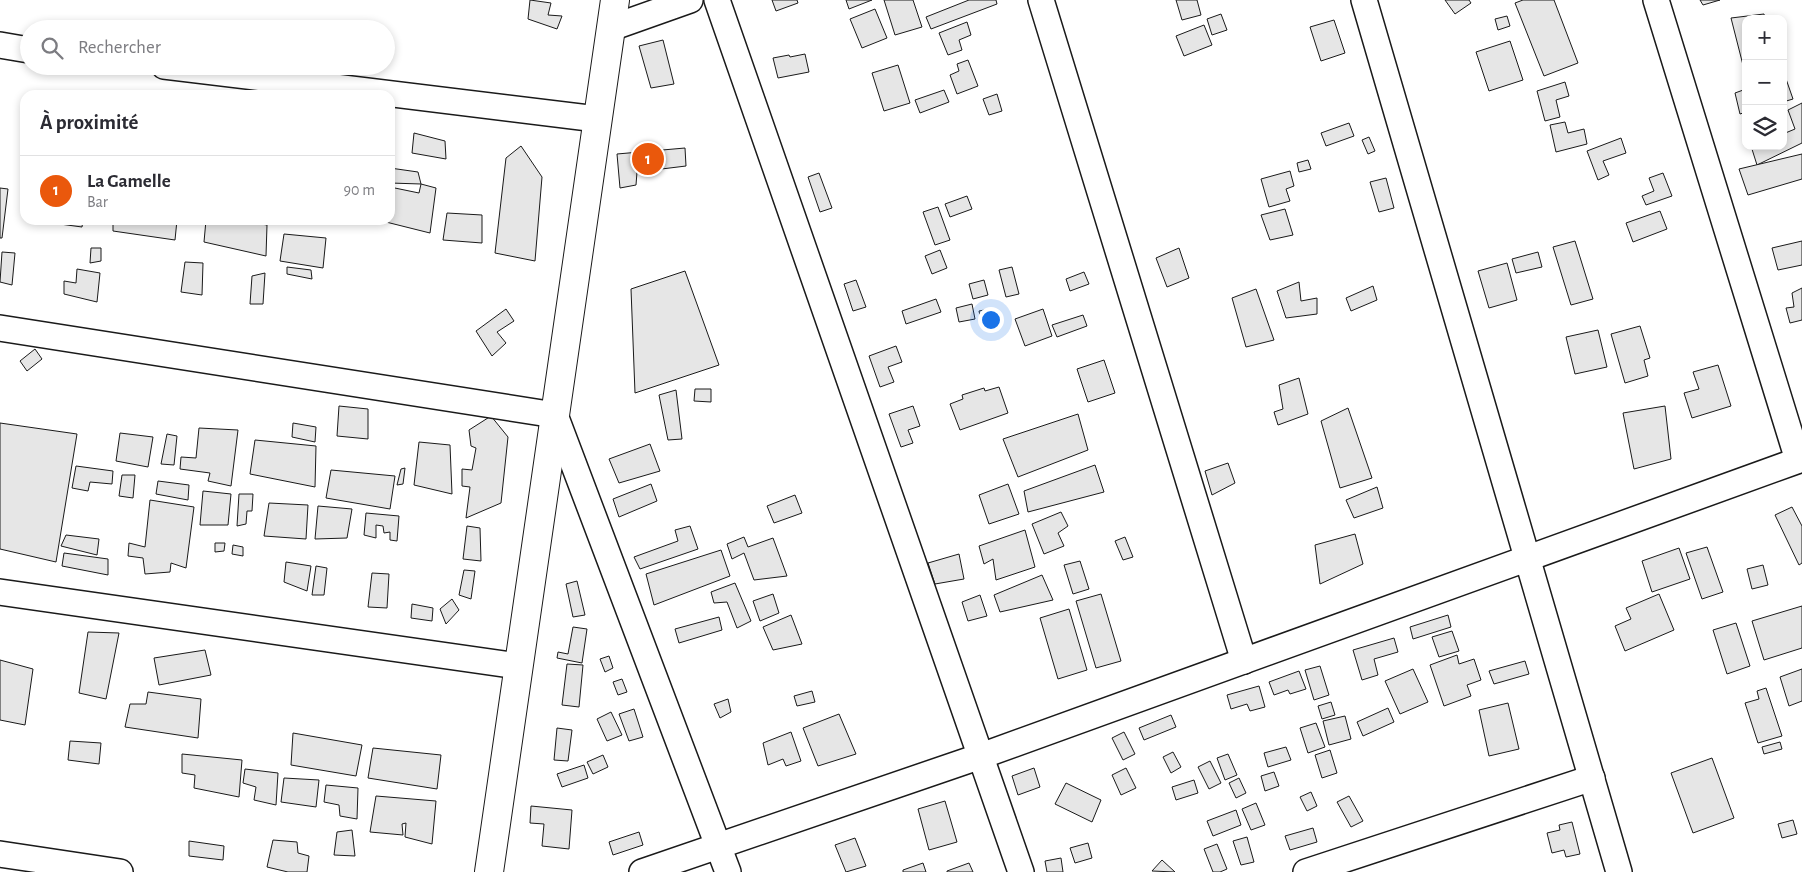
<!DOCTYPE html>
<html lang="fr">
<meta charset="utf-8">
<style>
body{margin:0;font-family:"Alegreya Sans",sans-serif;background:#f2f2f3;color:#2b2b33}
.controls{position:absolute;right:15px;top:15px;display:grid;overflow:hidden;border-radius:10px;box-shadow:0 2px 8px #0003}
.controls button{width:45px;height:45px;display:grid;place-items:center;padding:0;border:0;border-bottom:1px solid #e1e1e2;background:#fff;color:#2b2b33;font:25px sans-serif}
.you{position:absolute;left:990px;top:319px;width:18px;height:18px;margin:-12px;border:4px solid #fff;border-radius:50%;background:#1a73e8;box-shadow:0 0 0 8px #1a73e833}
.badge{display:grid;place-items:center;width:32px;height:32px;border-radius:50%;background:#ea580c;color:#fff;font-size:16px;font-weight:700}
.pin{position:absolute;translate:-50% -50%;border:2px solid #fff;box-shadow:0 1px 5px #0006}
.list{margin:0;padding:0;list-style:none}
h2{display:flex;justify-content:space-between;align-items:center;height:65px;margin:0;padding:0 20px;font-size:21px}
h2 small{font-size:16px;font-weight:400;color:#7c7c81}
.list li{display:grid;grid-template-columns:32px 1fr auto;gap:15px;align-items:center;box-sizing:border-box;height:70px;padding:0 20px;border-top:1px solid #e1e1e2}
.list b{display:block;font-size:19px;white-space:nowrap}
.list p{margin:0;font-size:16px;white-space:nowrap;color:#7c7c81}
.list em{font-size:16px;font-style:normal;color:#7c7c81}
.icon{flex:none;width:28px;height:28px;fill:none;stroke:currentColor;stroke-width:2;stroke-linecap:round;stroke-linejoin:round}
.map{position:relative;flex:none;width:1802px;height:872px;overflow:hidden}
.search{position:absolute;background:#fff;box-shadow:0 2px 8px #0003;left:20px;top:20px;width:375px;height:55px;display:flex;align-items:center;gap:12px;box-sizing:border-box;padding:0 18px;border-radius:28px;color:#7c7c81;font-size:19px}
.panel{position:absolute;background:#fff;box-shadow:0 2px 8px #0003;left:20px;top:90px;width:375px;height:135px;border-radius:15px}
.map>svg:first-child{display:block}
.building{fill:#e6e6e6;stroke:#1a1a1a}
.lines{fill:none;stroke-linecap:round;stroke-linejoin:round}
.minor-casing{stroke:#1a1a1a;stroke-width:28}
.primary-casing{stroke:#1a1a1a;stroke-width:30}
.minor{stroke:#fff;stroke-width:25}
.primary{stroke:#fff;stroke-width:28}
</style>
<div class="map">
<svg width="1802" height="872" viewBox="0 0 1802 872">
<rect width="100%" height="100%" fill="#fff"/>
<g class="building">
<polygon points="530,0 551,3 548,15 562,16 557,29 528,19"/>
<polygon points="772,0 797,0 798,3 776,11"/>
<polygon points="846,0 872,0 849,9"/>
<polygon points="884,0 913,0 922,27 895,35"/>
<polygon points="969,0 996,0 997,4 931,29 926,17"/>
<polygon points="1176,0 1197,0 1201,15 1182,20"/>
<polygon points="1445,0 1469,0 1471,3 1455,14"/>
<polygon points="1523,0 1554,0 1578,63 1544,76 1515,3"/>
<polygon points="1700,0 1720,0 1703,5"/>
<polygon points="875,9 887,38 862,48 850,19"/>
<polygon points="1221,14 1227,30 1212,35 1207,19"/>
<polygon points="1764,14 1765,19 1746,19 1745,73 1731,18"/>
<polygon points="1507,16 1510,26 1498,30 1495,19"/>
<polygon points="1334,20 1345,53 1321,61 1310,27"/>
<polygon points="967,22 971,35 959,40 962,50 948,55 939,33"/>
<polygon points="1204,25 1212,45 1184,56 1176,36"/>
<polygon points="663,40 674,84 651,88 639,46"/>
<polygon points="1510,41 1523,80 1489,91 1476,52"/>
<polygon points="805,54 809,72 778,78 773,58 789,55 790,57"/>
<polygon points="968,60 978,86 957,94 950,75 959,71 957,64"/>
<polygon points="898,65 910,103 884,111 872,73"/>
<polygon points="1785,76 1793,99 1783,102 1783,77"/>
<polygon points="1565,82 1569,96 1556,100 1560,117 1545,121 1537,91"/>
<polygon points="1746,89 1746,112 1740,114 1735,93"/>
<polygon points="944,90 949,102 920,113 915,100"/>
<polygon points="997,94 1002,111 989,115 983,99"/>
<polygon points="1802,103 1802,143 1757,165 1751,146 1783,146 1783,134 1795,129 1788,110"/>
<polygon points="1565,122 1568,133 1584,129 1587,144 1556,152 1550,125"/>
<polygon points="1349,123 1354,136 1326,146 1321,133"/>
<polygon points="414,133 445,141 446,159 412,153"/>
<polygon points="1369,137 1375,151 1368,154 1362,140"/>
<polygon points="1621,138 1626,153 1603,161 1609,175 1598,180 1587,151"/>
<polygon points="521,146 542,177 535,261 495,253 506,158"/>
<polygon points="685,148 686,166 637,172 636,185 620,188 617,154"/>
<polygon points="1802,154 1802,179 1748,195 1739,169"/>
<polygon points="1308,160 1311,169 1299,172 1297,163"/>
<polygon points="390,168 418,172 421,184 390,183"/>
<polygon points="1290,171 1294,186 1286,189 1290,201 1269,207 1261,179"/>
<polygon points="819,173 832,208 820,212 808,177"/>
<polygon points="1663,173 1672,196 1646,205 1642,196 1654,191 1649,178"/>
<polygon points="1386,178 1394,208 1379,212 1370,182"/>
<polygon points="421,184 436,188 430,233 378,220 390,220 390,187 419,193"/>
<polygon points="0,188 8,189 2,238 0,238"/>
<polygon points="967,196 972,209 950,217 945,204"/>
<polygon points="938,207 950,240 935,245 923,212"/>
<polygon points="1285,209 1293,235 1270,240 1261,215"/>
<polygon points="1660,211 1667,229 1633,242 1626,223"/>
<polygon points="447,213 482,215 482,243 443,240"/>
<polygon points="30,220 83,220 82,227"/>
<polygon points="113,220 177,220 175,240 113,231"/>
<polygon points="206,220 237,220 267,225 266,256 204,242"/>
<polygon points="284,234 326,238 323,268 280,261"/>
<polygon points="1575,241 1593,299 1571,305 1553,247"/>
<polygon points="1802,241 1802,265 1778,270 1772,248"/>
<polygon points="91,248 101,248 101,261 90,263"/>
<polygon points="1179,248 1189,278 1167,287 1156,258"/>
<polygon points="940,250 947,268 932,274 925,256"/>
<polygon points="2,252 15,253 12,285 0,282"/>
<polygon points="1538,252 1542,267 1516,273 1512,259"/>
<polygon points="185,262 203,263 202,295 181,292"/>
<polygon points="1507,263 1517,300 1489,308 1478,271"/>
<polygon points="287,267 311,270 312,279 287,274"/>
<polygon points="1012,267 1019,294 1006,297 999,270"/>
<polygon points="77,269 100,273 97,302 64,294 64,281 76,283"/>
<polygon points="685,271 719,365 635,393 631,289"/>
<polygon points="1084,272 1089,284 1070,291 1066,279"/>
<polygon points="265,273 263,304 250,304 252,276"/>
<polygon points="856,280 866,307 853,311 844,284"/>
<polygon points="984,280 988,295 973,299 969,284"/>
<polygon points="1299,282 1301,301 1317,298 1317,314 1286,318 1277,291"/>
<polygon points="1373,286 1377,300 1351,311 1346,298"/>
<polygon points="1802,288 1802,320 1790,323 1786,308 1794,307 1792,293"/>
<polygon points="1256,289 1274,340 1246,347 1232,298"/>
<polygon points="936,299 941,312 906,324 902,311"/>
<polygon points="972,304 975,319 959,322 956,308"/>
<polygon points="506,309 514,321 497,332 506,343 492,356 476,331"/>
<polygon points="990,309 993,323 982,325 979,311"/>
<polygon points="1043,309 1052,336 1025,346 1015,319"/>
<polygon points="1083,315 1087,326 1057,337 1052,325"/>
<polygon points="1640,326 1650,358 1644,360 1648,376 1625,383 1611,334"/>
<polygon points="1598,330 1607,367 1575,374 1566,337"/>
<polygon points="896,346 902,362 888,367 894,382 880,387 869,356"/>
<polygon points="35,349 42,359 27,371 20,361"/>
<polygon points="1104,360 1115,393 1088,402 1077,369"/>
<polygon points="1718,365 1731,406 1692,418 1684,393 1699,389 1693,372"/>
<polygon points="1299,378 1308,414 1278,425 1274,412 1283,409 1279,385"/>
<polygon points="999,387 1008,413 960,430 950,404 963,399 962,395 984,388 985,391"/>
<polygon points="695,389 711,389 711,402 694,401"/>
<polygon points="676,390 682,439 668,440 659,395"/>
<polygon points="339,406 368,409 368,439 337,436"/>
<polygon points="913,406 920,426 908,430 913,443 901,447 889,414"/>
<polygon points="1665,406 1671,459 1634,469 1623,413"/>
<polygon points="1348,408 1372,478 1340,488 1321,421"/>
<polygon points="1078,414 1088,450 1018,477 1003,439"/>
<polygon points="491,416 508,437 501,503 466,518 470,487 462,486 462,469 472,470 476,448 471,446 469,430"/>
<polygon points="0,423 77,434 56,562 0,549"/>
<polygon points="293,423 316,427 315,442 292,437"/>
<polygon points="199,428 238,430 231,486 208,481 210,473 180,469 181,457 196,458"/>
<polygon points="120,433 153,437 148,467 116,461"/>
<polygon points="167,434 177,436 174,465 161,464"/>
<polygon points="255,440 316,446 315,487 250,474"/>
<polygon points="419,442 450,445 452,494 414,485"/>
<polygon points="650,444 660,471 619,483 609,459"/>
<polygon points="1228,463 1235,483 1212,495 1205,471"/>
<polygon points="1095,465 1104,492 1028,512 1024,491"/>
<polygon points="76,466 113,471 112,484 90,482 88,491 72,488"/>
<polygon points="405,468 403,484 397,485 401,469"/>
<polygon points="331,470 395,476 390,509 326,498"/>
<polygon points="122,475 135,475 133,498 119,496"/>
<polygon points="158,481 189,485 188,500 156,494"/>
<polygon points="651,484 657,501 619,517 613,499"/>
<polygon points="1008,484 1019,514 989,524 979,495"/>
<polygon points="1377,487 1383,508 1354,518 1346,500"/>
<polygon points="203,491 231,494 228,525 200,525"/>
<polygon points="239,494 253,494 252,511 247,511 246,524 237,526"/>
<polygon points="795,495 802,513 774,523 767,506"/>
<polygon points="150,500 194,507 186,568 171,563 170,572 145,574 143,558 128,556 129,543 145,547"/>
<polygon points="269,503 308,505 306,539 264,536"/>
<polygon points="318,506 352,509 347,538 315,539"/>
<polygon points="1792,507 1802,526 1802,563 1799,565 1775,515"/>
<polygon points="1061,512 1068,526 1058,533 1064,546 1044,554 1032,524"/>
<polygon points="366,513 399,516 397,541 390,540 390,532 384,533 383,526 376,525 376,538 364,535"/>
<polygon points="467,526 480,528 481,561 463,559"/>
<polygon points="690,526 698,549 640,569 634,557 678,541 675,530"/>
<polygon points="1025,530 1035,567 996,580 993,559 984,564 979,546"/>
<polygon points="1355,534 1363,564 1320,584 1315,545"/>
<polygon points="66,535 99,539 97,555 61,546"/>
<polygon points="744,537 748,547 773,538 787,576 754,580 744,553 732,559 727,544"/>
<polygon points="1125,537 1133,557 1123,560 1115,541"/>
<polygon points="215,543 225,543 224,551 215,552"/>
<polygon points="233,545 243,547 243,556 232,554"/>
<polygon points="1707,547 1723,592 1702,599 1686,553"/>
<polygon points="1679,548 1690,579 1652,592 1642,561"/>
<polygon points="721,550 730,576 654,605 646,574"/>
<polygon points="64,553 108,559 108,575 62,566"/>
<polygon points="959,554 964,579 935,584 928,563"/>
<polygon points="1080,561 1089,589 1073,594 1064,565"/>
<polygon points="286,562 311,566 307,591 284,582"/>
<polygon points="1763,565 1768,585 1752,589 1747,569"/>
<polygon points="316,566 327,568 324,595 312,595"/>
<polygon points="464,570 475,571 471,599 459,595"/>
<polygon points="372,573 389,574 387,608 368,607"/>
<polygon points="1042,575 1053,600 1000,612 994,595"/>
<polygon points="577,581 585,615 573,617 566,584"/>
<polygon points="735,583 751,621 737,628 727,602 714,603 711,592"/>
<polygon points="773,594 779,613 760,621 753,601"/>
<polygon points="1101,594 1121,661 1096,668 1076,601"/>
<polygon points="1659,594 1674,630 1625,651 1615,626 1631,619 1626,608"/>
<polygon points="980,595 987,616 968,621 962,602"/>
<polygon points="452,599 459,610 446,624 440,609"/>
<polygon points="412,604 433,608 432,621 411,618"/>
<polygon points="1802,606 1802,648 1764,660 1752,621"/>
<polygon points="1069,609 1087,670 1058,679 1040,618"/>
<polygon points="791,615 802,644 773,650 763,627"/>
<polygon points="1448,615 1451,627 1413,639 1410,627"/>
<polygon points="719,617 722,630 679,643 675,629"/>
<polygon points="1736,623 1750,666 1727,674 1713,630"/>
<polygon points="573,627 587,629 582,663 557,658 558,652 568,654"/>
<polygon points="1452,631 1459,651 1439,657 1432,637"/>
<polygon points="88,632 119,633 106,699 79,693"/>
<polygon points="1394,638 1398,652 1374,659 1378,675 1362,680 1353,650"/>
<polygon points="205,650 211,675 159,685 154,658"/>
<polygon points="1457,655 1459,664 1474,659 1481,680 1467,685 1471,696 1444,706 1430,665"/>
<polygon points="609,656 613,668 605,672 600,659"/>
<polygon points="0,660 33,669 25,725 0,720"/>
<polygon points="1525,661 1529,674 1494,684 1489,671"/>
<polygon points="567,664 583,665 579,707 562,705"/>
<polygon points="1320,666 1329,695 1314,700 1305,670"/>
<polygon points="1413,669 1428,702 1400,714 1385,681"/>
<polygon points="1802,669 1802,701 1789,706 1780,677"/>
<polygon points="1299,671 1306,689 1290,694 1288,690 1274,695 1269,682"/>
<polygon points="622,679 627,692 618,695 613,682"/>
<polygon points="1259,686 1265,707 1250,711 1247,704 1231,709 1227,695"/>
<polygon points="1766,688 1782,736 1758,743 1745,703 1759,699 1757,691"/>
<polygon points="812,691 815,702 797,706 794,696"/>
<polygon points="148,692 201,699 198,738 125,727 130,704 146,704"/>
<polygon points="728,699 731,712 720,718 714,704"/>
<polygon points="1331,702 1335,715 1322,719 1318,706"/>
<polygon points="1508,703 1519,749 1489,756 1479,710"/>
<polygon points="1388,708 1394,722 1363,736 1357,722"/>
<polygon points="634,709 643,737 629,741 619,714"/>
<polygon points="611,712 622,735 607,741 597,719"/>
<polygon points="839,714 856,754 818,766 803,728"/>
<polygon points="1171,715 1176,727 1144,740 1139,728"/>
<polygon points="1345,716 1351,739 1329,745 1323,721"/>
<polygon points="1316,723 1325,747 1308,753 1300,728"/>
<polygon points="557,728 572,730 568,761 554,760"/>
<polygon points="791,732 801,761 786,766 783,759 768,765 763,743"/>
<polygon points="1124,732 1135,754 1123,760 1112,738"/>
<polygon points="293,733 362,745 356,776 291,765"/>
<polygon points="70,741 101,743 99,764 68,760"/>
<polygon points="1780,742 1782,749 1764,754 1762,747"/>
<polygon points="1286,747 1291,760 1268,767 1264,753"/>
<polygon points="373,748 441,755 437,789 368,778"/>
<polygon points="1330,750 1337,773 1322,778 1315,755"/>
<polygon points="1173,752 1181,767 1171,773 1163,757"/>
<polygon points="182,754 242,760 239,797 194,788 195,775 182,773"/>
<polygon points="1228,754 1237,775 1225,780 1217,758"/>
<polygon points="603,755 608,767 593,774 587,762"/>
<polygon points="1712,758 1734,818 1693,833 1671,773"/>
<polygon points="1210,761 1221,783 1209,789 1198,767"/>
<polygon points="584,765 588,778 562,787 557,774"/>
<polygon points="1034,768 1040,787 1018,795 1012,776"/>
<polygon points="1126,768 1136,788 1121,795 1112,775"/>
<polygon points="245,769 278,773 276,805 254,800 256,787 243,783"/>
<polygon points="1274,772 1279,786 1265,791 1261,776"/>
<polygon points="284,778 319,780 316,807 281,802"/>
<polygon points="1239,778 1246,793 1236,798 1229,783"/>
<polygon points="1194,780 1198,793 1176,800 1172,787"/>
<polygon points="1066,783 1101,800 1092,822 1055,804"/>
<polygon points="326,785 358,788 357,819 340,816 339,805 324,802"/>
<polygon points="1311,792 1317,806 1307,811 1300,797"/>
<polygon points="376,796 436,801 432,844 405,837 406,823 402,824 403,835 370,832"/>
<polygon points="1349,796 1363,821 1351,827 1337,802"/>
<polygon points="945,801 957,842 929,850 918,809"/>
<polygon points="1256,803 1265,825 1251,830 1242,809"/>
<polygon points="531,806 572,810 569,849 542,846 544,824 530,823"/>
<polygon points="1236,810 1241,825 1213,836 1207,821"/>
<polygon points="1793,820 1797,834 1782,838 1778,824"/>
<polygon points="1572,822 1580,854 1566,857 1564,850 1552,853 1547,833 1560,830 1559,825"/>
<polygon points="1313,828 1317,842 1290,850 1285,836"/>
<polygon points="352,830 355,856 334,855 337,832"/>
<polygon points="639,832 643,845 613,855 609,842"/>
<polygon points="1247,837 1254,862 1241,865 1233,841"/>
<polygon points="855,838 866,866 846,872 835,845"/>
<polygon points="273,840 297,842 298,853 309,856 307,872 288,872 267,867"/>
<polygon points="189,841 224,846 223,860 189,856"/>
<polygon points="1088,843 1092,858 1075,863 1070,848"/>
<polygon points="1217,844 1227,869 1220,872 1213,872 1204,849"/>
<polygon points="1061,858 1063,872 1047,872 1045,861"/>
<polygon points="1162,860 1175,872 1152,871"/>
<polygon points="923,863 926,872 903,872 903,870"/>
<polygon points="969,863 973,872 947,872 947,871"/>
</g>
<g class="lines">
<g class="minor-casing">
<g id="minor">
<polyline points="717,0 1021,872"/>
<polyline points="1041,0 1244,661"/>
<polyline points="1364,0 1619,872"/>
<polyline points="1656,0 1798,460"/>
<polyline points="611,28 690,0"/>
<polyline points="0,45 29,50"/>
<polyline points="164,66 597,119"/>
<polyline points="0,328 555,415 728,872"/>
<polyline points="0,592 518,666"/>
<polyline points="0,854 120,872"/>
<polyline points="642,872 981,756 1802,459"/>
<polyline points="1306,872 1592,778"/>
</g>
</g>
<g class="primary-casing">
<polyline id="primary" points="489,872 615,0"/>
</g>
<use href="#minor" class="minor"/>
<use href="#primary" class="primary"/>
</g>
</svg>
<div class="controls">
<button>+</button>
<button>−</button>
<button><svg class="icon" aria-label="layers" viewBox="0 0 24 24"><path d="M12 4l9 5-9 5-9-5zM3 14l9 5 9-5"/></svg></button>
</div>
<div class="you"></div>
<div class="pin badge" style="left:648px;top:159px">1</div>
<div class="search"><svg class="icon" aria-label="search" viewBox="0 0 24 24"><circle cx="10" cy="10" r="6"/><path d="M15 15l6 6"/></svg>Rechercher</div>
<section class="panel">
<h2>À proximité<small></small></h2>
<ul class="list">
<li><span class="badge">1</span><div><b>La Gamelle</b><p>Bar</p></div><em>90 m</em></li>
</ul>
</section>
</div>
